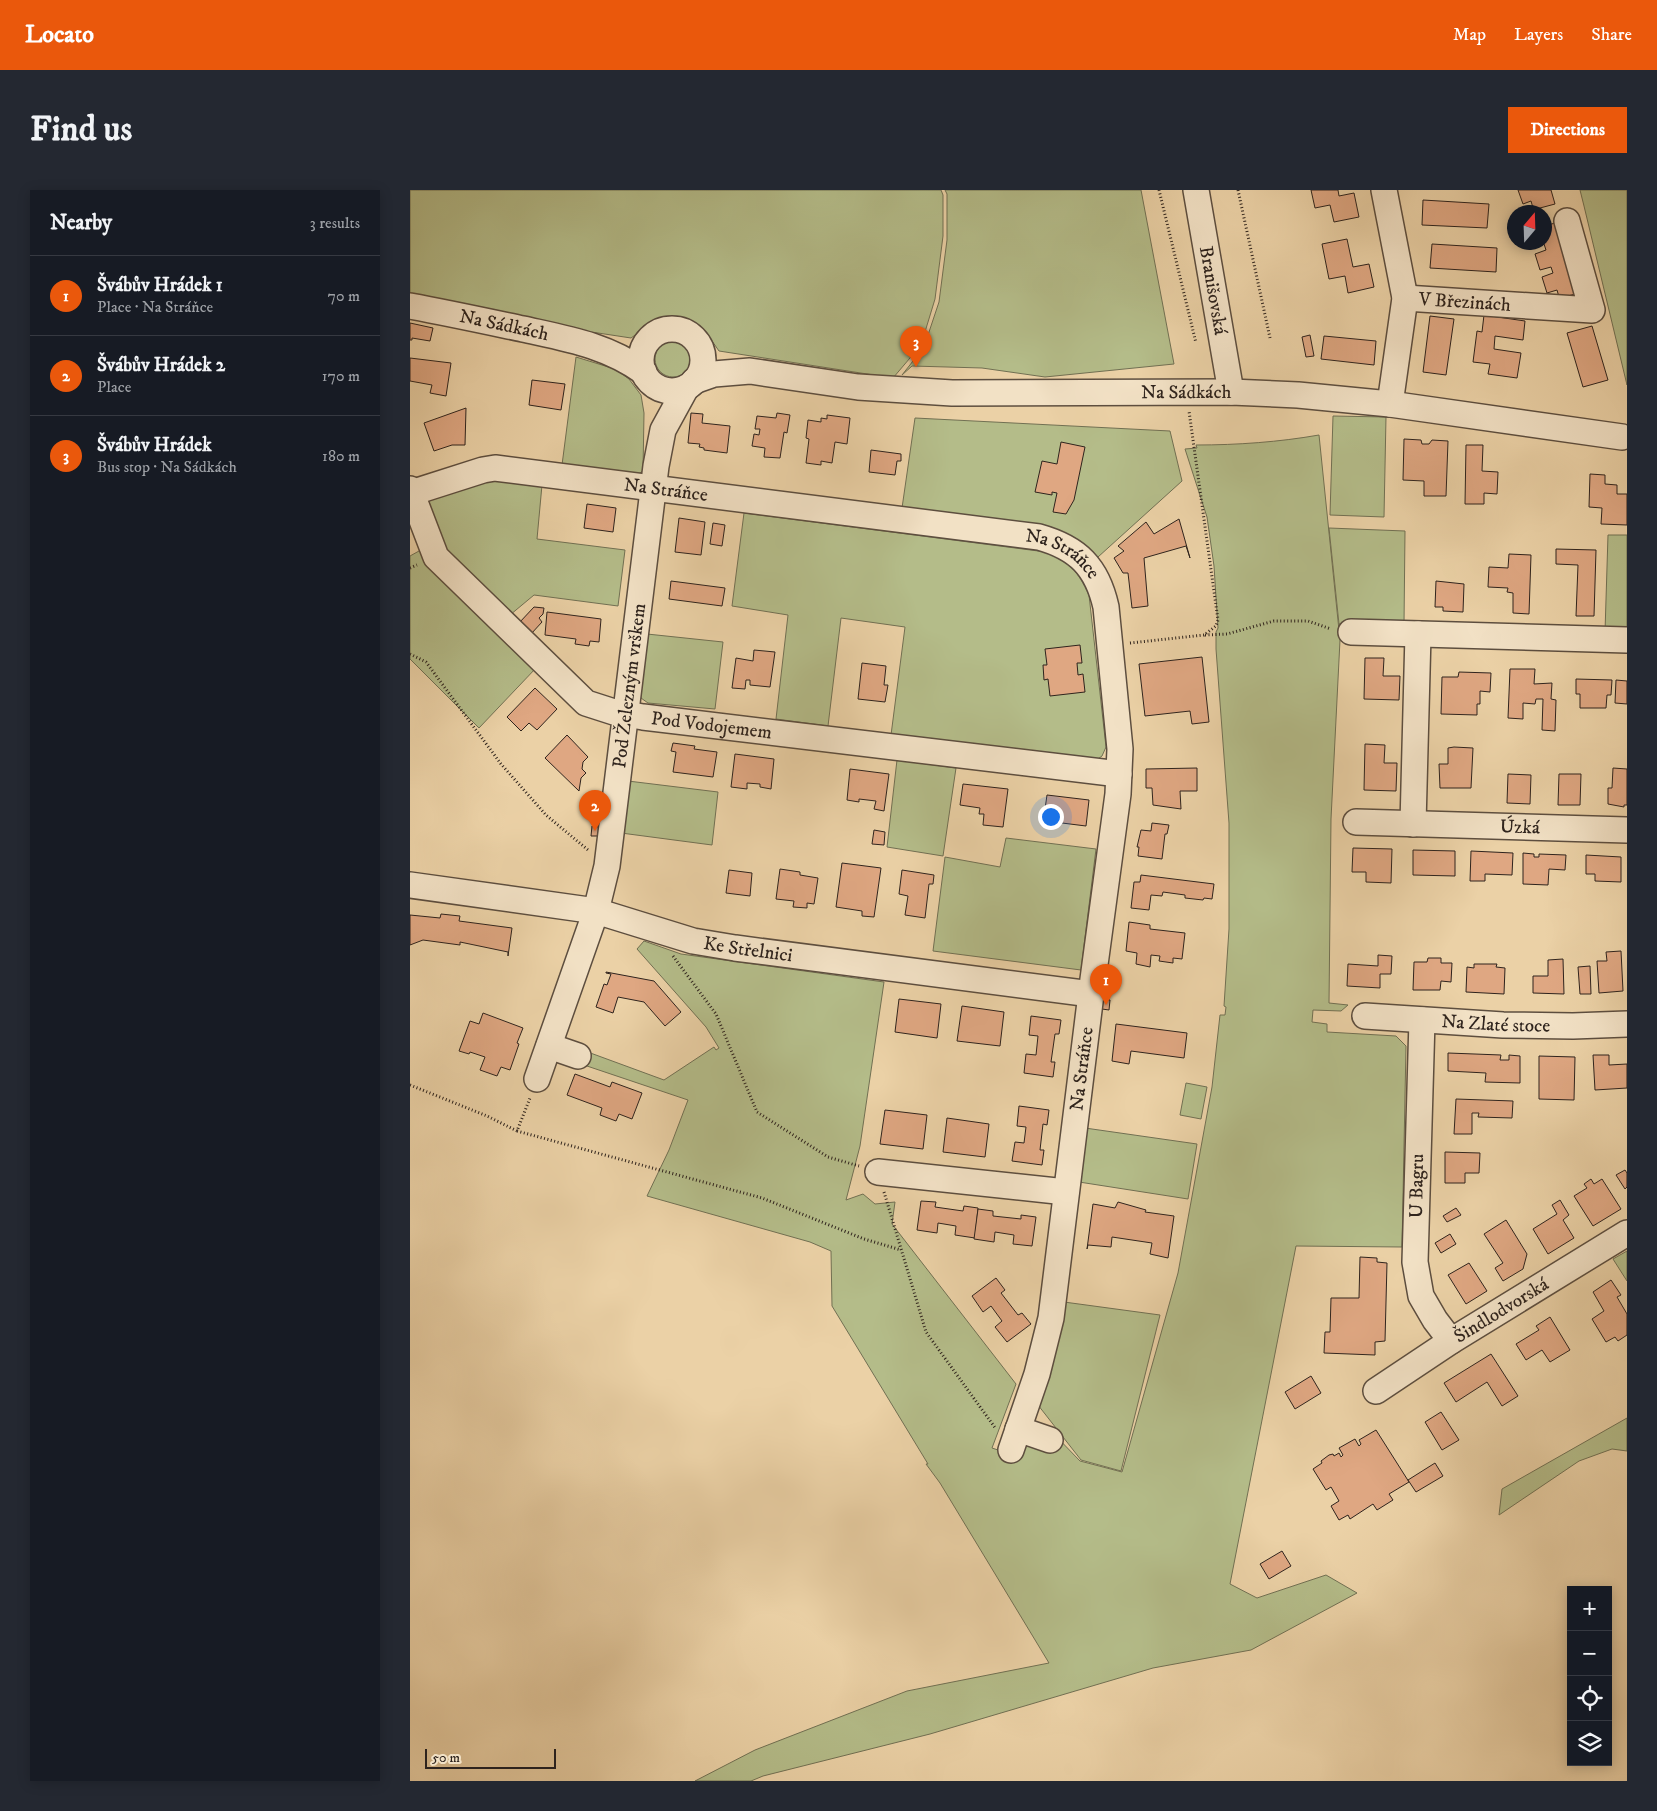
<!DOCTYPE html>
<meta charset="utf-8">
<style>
body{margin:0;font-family:"IM FELL DW Pica",serif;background:#242831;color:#f1f3f6}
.controls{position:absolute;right:15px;bottom:15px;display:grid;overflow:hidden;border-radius:0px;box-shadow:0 2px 12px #0003}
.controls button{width:45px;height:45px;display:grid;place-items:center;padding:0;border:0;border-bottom:1px solid #363941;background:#171b24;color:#f1f3f6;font:25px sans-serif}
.compass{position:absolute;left:1097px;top:15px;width:45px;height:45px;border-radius:50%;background:#171b24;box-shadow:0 2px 12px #0003;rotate:19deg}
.scale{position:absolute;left:15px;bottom:12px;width:131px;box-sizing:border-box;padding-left:5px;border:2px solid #2e231d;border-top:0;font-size:14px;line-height:18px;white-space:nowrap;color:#2e231d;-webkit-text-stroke:4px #f2e1c5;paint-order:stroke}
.you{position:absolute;left:640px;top:626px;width:18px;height:18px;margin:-12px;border:4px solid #fff;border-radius:50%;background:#1a73e8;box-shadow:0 0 0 8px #1a73e833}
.badge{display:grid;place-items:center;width:32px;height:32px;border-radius:50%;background:#ea580c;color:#fff;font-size:16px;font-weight:700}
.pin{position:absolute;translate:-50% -41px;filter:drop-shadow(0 1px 2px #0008)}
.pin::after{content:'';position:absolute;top:26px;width:18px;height:15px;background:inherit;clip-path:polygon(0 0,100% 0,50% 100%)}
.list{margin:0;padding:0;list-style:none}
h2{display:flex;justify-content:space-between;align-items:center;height:65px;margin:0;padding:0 20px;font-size:21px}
h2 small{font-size:16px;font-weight:400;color:#9ea1a6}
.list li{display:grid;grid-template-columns:32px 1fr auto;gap:15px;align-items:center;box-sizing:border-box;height:80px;padding:0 20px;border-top:1px solid #363941}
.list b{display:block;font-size:19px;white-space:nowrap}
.list p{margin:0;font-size:16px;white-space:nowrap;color:#9ea1a6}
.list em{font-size:16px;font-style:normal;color:#9ea1a6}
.icon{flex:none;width:28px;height:28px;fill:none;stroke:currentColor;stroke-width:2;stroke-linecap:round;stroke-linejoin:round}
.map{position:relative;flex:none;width:1217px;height:1591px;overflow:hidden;border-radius:0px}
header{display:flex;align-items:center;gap:30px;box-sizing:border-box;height:70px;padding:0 25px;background:#ea580c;color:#fff}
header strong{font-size:24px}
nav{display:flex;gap:28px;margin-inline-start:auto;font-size:18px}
.intro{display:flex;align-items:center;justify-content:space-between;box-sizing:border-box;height:120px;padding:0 30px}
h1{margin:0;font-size:35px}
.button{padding:12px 22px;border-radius:0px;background:#ea580c;color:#fff;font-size:18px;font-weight:700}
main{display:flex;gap:30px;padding:0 30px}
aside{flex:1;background:#171b24;border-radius:0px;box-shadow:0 2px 12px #0003}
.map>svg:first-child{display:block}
.green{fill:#b4bc89;stroke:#717053}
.building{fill:#dfa782;stroke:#2e231d}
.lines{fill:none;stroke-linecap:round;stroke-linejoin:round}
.minor-casing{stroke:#5d4e3f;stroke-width:28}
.path{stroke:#2e231d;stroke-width:3;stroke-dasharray:1 2.5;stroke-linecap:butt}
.minor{stroke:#f2e1c5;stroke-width:25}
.labels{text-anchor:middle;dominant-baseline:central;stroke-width:5;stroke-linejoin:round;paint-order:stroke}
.street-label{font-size:19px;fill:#2e231d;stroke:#f2e1c5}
</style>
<header>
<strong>Locato</strong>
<nav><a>Map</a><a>Layers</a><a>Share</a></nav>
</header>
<div class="intro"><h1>Find us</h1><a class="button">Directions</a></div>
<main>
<aside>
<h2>Nearby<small>3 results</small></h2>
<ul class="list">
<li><span class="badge">1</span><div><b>Švábův Hrádek 1</b><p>Place · Na Stráňce</p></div><em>70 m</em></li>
<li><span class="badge">2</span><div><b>Švábův Hrádek 2</b><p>Place</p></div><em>170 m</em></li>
<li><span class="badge">3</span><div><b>Švábův Hrádek</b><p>Bus stop · Na Sádkách</p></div><em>180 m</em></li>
</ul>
</aside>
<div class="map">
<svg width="1217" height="1591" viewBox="0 0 1217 1591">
<rect width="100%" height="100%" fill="#ebd1a6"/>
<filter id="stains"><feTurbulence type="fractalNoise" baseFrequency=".004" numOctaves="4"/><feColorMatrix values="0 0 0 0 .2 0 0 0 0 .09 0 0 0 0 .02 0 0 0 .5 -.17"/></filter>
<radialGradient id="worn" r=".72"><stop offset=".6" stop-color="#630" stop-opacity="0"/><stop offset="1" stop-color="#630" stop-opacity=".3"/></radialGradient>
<g class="green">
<polygon points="0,0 531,0 533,5 533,46 525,109 511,155 483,188 309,161 300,148 283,133 268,128 248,129 221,148 76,126 0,111"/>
<polygon points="535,0 731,0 764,174 635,187 572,178 502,176 492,185 514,157 529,112 537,50 537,4"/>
<polygon points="1170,0 1217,0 1217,195 1174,16"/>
<circle cx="263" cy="169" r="18"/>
<polygon points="166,167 205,179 219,189 231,205 234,223 233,281 225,286 152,275"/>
<polygon points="923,226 976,227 974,327 920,325"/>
<path d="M505,228L760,241L772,291L688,367C669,351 655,343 632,336L492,318Z"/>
<path d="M909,245L930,450L921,629L919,813L938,815L931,821L903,820L902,832L917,834V842L986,846L996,856L992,1057L886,1056L820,1394L847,1408L916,1385L947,1403L841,1460L743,1478L520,1544L353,1586L341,1591H285L345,1560L497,1501L639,1473L530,1293L516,1274H518L422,1116L421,1061L400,1052L237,1006L259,960L278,910L171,874L175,861L254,890L304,857L306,860L309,858L296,837L227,759L234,751L271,764L474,792L450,956L436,1010L453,1004L465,1014L485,1012L482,1034L606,1194L582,1258L600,1264L640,1240L670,1271L712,1282L768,1083L802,897L810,825H815L816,817L814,816L819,739V633L806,459V442L808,438L804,376L797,327L775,259L787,258L786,255C828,255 869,252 909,245Z"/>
<polygon points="80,286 132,295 127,349 215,360 208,416 124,405 100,425 31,363 14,307"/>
<path d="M334,323L636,362C661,374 667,380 679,405L696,557L692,566L685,571L481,545L495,437L431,428L418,536L366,529L378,425L322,416Z"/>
<polygon points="919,338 995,341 994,434 929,434"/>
<polygon points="1198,345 1217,345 1217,442 1195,442"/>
<polygon points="9,361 126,478 69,538 0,469 0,366"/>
<polygon points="237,444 313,452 305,519 238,513 231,508 229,495"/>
<polygon points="487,570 546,578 533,666 477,657"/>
<polygon points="218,591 308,602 302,655 211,643"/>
<polygon points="596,648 686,659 671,780 523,761 535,667 590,677"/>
<polygon points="776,893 797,897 791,929 770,925"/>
<polygon points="675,938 787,954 778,1009 669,992"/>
<polygon points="1217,1061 1217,1091 1203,1069"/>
<polygon points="654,1112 750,1125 711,1281 671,1270 628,1215"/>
<polygon points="1217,1228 1217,1261 1202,1259 1169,1271 1089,1325 1092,1299"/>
</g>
<g class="building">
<polygon points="901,0 928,0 929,6 944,3 949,27 924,32 920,15 905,18"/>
<polygon points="1108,0 1141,0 1145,14 1115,22 1114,21 1123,18 1121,11 1113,14"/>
<polygon points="1013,10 1079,14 1077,38 1012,35"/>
<polygon points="1149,32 1169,103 1139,111 1149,107 1147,100 1137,103 1132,87 1143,83 1141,77 1130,80 1125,64 1136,60 1134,54 1123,57 1122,52 1134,52 1134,36"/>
<polygon points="937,49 943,77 959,74 964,97 938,103 935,86 919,89 912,54"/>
<polygon points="1022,54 1087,58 1086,82 1020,78"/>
<polygon points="1074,125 1115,131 1113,150 1085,146 1084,159 1111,163 1107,188 1078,184 1080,174 1063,172 1067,141 1072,142"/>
<polygon points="1020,126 1044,129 1036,185 1013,182"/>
<polygon points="0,133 23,138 20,151 2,148 2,150 0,150"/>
<polygon points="1182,136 1198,190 1173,197 1157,143"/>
<polygon points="900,145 904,166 896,167 892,147"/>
<polygon points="914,146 966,151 964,175 911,169"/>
<polygon points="0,168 41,173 36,206 20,203 22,195 0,191"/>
<polygon points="122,190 155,194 151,220 119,215"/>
<polygon points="56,218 55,255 42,255 24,261 14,233"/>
<polygon points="281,223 293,224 292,233 320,236 317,263 294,260 294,258 289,257 290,254 278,253"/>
<polygon points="367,223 380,225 377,243 374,242 370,268 354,267 355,258 342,256 344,244 349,245 350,239 345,239 347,226 366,228"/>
<polygon points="417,225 440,228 437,254 425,252 422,273 411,271 411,275 396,273 399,249 396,248 398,230 411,232 411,228 417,229"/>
<polygon points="994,249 1011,250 1012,254 1019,254 1022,250 1038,251 1036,306 1014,306 1014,291 993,290"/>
<polygon points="651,252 675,257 664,310 656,324 643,322 647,303 642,302 642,305 625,302 632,271 647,274"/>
<polygon points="1056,255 1073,255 1072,281 1088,282 1087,304 1074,303 1074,314 1055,314"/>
<polygon points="461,260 491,264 491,271 487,271 485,285 459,282"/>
<polygon points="1180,284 1195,285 1195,294 1207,295 1207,304 1217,304 1217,335 1191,334 1192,318 1179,317"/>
<polygon points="177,314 206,318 203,342 174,338"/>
<polygon points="269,328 295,332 291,365 265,362"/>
<polygon points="769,329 780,368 776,356 734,368 738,416 722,418 718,383 713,383 704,368 714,361 708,356 736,332 744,344"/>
<polygon points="303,333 315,335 312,356 300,354"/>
<polygon points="1146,359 1186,360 1184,426 1166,426 1168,375 1146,374"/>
<polygon points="1099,364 1121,365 1119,424 1103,423 1103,403 1097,402 1098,398 1078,397 1079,377 1098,378"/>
<polygon points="261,391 315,398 312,416 259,409"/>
<polygon points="1026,391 1054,394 1053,422 1033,421 1033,417 1025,417"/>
<polygon points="124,417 134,418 133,424 129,428 132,432 121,444 109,433"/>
<polygon points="137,422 191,429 189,452 180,451 179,456 165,454 166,449 135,445"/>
<polygon points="670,455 672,473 667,473 668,485 673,484 675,502 640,506 638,489 634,490 633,475 637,475 635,459"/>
<polygon points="344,460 365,462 360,497 340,495 340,490 336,490 335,499 322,498 326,468 343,471"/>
<polygon points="792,467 799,532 782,534 780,521 735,526 729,474"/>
<polygon points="955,468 974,468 973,486 990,486 989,510 954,509"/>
<polygon points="452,473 476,476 474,495 478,495 475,512 448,509"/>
<polygon points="1100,479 1125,479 1124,494 1142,493 1141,509 1146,510 1145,541 1132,540 1133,509 1126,509 1125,514 1113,513 1113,529 1098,528"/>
<polygon points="1049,482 1081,483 1080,502 1070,501 1070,514 1067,514 1067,525 1031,524 1032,487 1048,487"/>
<polygon points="1166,489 1202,490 1201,505 1197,505 1196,518 1170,518 1170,504 1166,504"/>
<polygon points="1206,490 1217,491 1217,514 1205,513"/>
<polygon points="125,498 147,519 127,540 119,533 111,541 97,527"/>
<polygon points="157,545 178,567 173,572 172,579 176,583 171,588 169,601 135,568"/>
<polygon points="263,553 285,556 284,559 307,562 303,587 263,582 266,562 261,561"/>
<polygon points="955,554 975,555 974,573 987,573 986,601 954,600"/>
<polygon points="1044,557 1063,558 1061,598 1030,598 1029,574 1038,574 1038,558"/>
<polygon points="325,564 364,569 361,599 350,597 350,594 337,593 337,599 321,597"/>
<polygon points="787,578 787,601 770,601 771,619 743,615 742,598 736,598 736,579"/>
<polygon points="1203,578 1217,579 1217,615 1214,615 1214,617 1198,614 1198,598 1202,598"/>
<polygon points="440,579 479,584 474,621 464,619 466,611 449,609 449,612 437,610"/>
<polygon points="1098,584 1121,585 1120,614 1097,613"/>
<polygon points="1149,584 1171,584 1170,615 1148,615"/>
<polygon points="553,594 598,599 593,637 573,635 574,624 569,624 570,618 550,615"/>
<polygon points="637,605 679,610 676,636 644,632 645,628 634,626"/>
<polygon points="742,633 759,635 757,644 755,644 752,669 728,666 729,657 727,657 731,640 741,641"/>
<polygon points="182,636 189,637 188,646 181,646"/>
<polygon points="464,640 475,642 474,655 462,654"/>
<polygon points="943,658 982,659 981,693 956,692 956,682 942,682"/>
<polygon points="1003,660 1045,661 1045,686 1003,685"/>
<polygon points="1061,661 1103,663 1102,685 1075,684 1075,691 1060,691"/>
<polygon points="1113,663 1124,664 1124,667 1129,667 1129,664 1156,665 1155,680 1139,679 1138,695 1113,694"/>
<polygon points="1176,665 1211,667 1211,692 1185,691 1185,684 1176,684"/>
<polygon points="432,673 471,678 464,727 452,726 452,721 426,717"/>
<polygon points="370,679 390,682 390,685 408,688 404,714 397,713 397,718 383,717 384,711 366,709"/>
<polygon points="319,680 342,683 340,706 316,703"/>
<polygon points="492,680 524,685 523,694 519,694 515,728 495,725 498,706 489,704"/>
<polygon points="731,685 804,694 802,709 794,708 793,710 775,708 775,705 753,702 752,706 741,705 739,720 721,718 724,692 730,692"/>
<polygon points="31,724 50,726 49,731 102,738 98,766 98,762 50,752 50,755 13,750 0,755 0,725 30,728"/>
<polygon points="719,732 740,735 740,739 775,743 772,769 763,768 763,773 749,771 750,766 741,765 740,777 726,774 727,763 716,761"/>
<polygon points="1211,761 1213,801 1189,803 1187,771 1197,771 1196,762"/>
<polygon points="968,765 982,766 981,784 970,784 970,798 937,796 938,774 968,776"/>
<polygon points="1018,768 1031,768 1031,773 1042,773 1041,792 1031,791 1030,800 1003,800 1004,772 1017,772"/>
<polygon points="1153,769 1154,804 1123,803 1123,786 1138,786 1138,770"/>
<polygon points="1064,774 1087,774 1086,777 1095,778 1094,804 1056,802 1057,777 1064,778"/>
<polygon points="1180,776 1181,804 1170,804 1168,777"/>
<polygon points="196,782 244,791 271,822 255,836 234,812 208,807 203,823 186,817 194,794 197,795 201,784 196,783"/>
<polygon points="489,809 531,814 527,848 485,842"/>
<polygon points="693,809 700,810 699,820 692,819"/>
<polygon points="552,816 594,822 590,856 547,851"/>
<polygon points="73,823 113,838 107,853 109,854 100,880 91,877 87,886 70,880 75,867 60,862 59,864 49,861 60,831 69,834"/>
<polygon points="621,826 651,830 649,844 645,844 641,872 645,872 643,887 614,883 616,864 626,865 628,846 619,845"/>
<polygon points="706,834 777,843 774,868 721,861 719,874 702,871"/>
<polygon points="1038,863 1091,865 1090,870 1099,870 1099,865 1110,866 1110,893 1075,892 1076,883 1038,881"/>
<polygon points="1183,865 1199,865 1199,875 1217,874 1217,898 1185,900"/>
<polygon points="1129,866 1165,867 1164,910 1129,909"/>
<polygon points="165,884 200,897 202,892 232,903 222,929 209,924 206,931 190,925 192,918 157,905"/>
<polygon points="1046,909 1103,911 1102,928 1068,927 1069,923 1062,923 1062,944 1044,944"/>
<polygon points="609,916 639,920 637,935 633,934 630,960 634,960 632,975 602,971 605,952 614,953 616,937 607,936"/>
<polygon points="475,920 517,925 513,959 470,954"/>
<polygon points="537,928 579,934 575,967 533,962"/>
<polygon points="1035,962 1070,963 1069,983 1055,983 1055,993 1035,993"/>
<polygon points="1215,980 1217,983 1217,997 1215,999 1206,985"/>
<polygon points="1181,989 1184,994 1192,989 1211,1019 1183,1036 1164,1006 1177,998 1174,994"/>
<polygon points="1150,1010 1159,1025 1153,1030 1164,1048 1138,1064 1123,1039 1147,1024 1142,1015"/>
<polygon points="511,1011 526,1012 525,1017 553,1021 554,1016 568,1018 565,1048 545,1045 546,1036 528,1033 527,1043 507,1040"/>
<polygon points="708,1012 736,1020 735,1022 764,1026 758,1068 740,1064 742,1053 702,1047 701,1057 678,1055 677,1059 683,1014 705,1018"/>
<polygon points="1046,1018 1051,1025 1037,1032 1033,1026"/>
<polygon points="568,1019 583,1021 583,1026 611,1029 611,1025 626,1027 622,1056 603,1054 604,1045 585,1042 584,1052 564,1049"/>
<polygon points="1096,1030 1117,1064 1113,1079 1093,1091 1085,1078 1093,1073 1074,1044"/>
<polygon points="1040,1044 1046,1054 1031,1063 1025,1053"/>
<polygon points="950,1067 967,1068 967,1072 977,1073 975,1151 965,1152 965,1165 914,1163 915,1142 920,1142 921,1108 949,1108"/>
<polygon points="1059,1073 1077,1101 1056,1114 1038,1085"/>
<polygon points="586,1088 595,1100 591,1103 608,1125 612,1123 621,1134 597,1152 585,1137 592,1131 581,1116 573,1122 562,1106"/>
<polygon points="1201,1090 1211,1105 1207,1107 1217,1124 1217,1145 1208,1151 1205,1147 1196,1152 1182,1129 1194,1121 1183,1102"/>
<polygon points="1140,1127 1160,1160 1140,1172 1132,1160 1116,1170 1106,1154 1129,1140 1126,1136"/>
<polygon points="1081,1164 1108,1206 1092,1216 1077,1192 1046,1212 1034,1193"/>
<polygon points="901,1186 911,1203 885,1219 875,1202"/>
<polygon points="1031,1222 1049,1250 1032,1260 1015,1232"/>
<polygon points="966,1240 999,1292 979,1304 983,1310 967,1320 963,1314 940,1329 938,1325 929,1330 921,1316 929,1311 921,1297 916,1300 903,1279 912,1273 911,1271 919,1265 923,1264 924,1266 929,1263 931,1267 933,1265 929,1258 945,1249 949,1256 951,1254 949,1250"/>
<polygon points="1025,1273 1033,1286 1006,1302 998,1290"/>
<polygon points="872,1361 881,1376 859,1389 850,1374"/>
</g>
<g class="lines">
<g class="minor-casing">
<g id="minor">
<path id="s1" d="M786,0L821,202"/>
<polyline points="974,0 995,108 980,214"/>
<path id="s2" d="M995,108L1182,120L1157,31"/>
<path id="s3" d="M0,116C38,123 75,131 113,139C158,149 196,155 234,182"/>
<circle cx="262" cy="170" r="31"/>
<path id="s4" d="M284,191L304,184L340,181L448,197L542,203L821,202L888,205L980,214L1212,247"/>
<path id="s5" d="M0,299L26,367L176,513L204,522L233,527L709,584"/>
<path id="s6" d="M1,303L73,280L85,278L629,347C668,358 687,377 696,417L710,559L708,604L681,804L641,1128L627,1184L601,1260"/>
<polyline points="941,442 1217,450"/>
<path id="s7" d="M946,632L1217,640"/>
<polyline points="1003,634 1008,444"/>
<path id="s8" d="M0,695L186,721L283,751L325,758L681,804"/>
<path id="s9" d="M955,826L1093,835L1163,836L1217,834"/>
<polyline points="1012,830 1005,1072 1011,1106 1025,1130 1041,1151"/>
<polyline points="139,856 168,866"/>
<path id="s10" d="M127,889L186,721L197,676L246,276L253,240L276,198"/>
<polyline points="468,982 656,1002"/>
<path id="s11" d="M966,1201L1041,1151L1217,1043"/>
<polyline points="608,1239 640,1250"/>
</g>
</g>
<g class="path">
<polyline points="749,0 786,153"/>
<polyline points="828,0 860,148"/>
<polyline points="0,378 7,375"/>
<polyline points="795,445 817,444 864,431 898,431 921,439"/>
<polyline points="720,453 794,445 806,436 808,430 779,221"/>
<polyline points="0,464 16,472 91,574 136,625 178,660"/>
<polyline points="263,766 306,824 347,922 418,967 449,976"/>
<polyline points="0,895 77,926 107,941 120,908"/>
<polyline points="107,941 352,1008 454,1049 491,1060"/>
<polyline points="474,1002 516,1142 586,1239"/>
</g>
<use href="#minor" class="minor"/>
</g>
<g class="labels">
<g class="street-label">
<text stroke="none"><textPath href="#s1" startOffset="102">Branišovská</textPath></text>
<text stroke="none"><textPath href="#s2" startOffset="60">V Březinách</textPath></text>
<text stroke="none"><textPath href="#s3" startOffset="96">Na Sádkách</textPath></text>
<text stroke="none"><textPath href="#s4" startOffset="495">Na Sádkách</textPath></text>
<text stroke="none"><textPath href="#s6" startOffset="260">Na Stráňce</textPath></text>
<text stroke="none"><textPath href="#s6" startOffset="665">Na Stráňce</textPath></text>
<text stroke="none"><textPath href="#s10" startOffset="406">Pod Železným vrškem</textPath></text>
<text stroke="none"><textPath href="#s5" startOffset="410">Pod Vodojemem</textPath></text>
<text stroke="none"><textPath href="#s7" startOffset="164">Úzká</textPath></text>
<text stroke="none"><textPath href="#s8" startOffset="345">Ke Střelnici</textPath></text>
<text stroke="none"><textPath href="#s9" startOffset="131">Na Zlaté stoce</textPath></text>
<text transform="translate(672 879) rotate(-83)">Na Stráňce</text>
<text transform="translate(1007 996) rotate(-89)">U Bagru</text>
<text stroke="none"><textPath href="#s11" startOffset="149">Šindlodvorská</textPath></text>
</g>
</g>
<rect width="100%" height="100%" filter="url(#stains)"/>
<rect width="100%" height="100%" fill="url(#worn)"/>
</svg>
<div class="controls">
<button>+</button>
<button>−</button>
<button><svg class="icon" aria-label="locate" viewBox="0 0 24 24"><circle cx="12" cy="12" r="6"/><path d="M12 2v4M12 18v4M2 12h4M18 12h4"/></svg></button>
<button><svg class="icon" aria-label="layers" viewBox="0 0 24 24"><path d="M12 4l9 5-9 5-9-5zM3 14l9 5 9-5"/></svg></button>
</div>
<svg class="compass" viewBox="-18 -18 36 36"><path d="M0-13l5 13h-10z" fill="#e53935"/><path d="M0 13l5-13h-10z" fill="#9ea1a6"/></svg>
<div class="scale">50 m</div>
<div class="you"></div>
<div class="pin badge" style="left:696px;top:815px">1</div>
<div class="pin badge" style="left:185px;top:641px">2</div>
<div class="pin badge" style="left:506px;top:177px">3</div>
</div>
</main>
